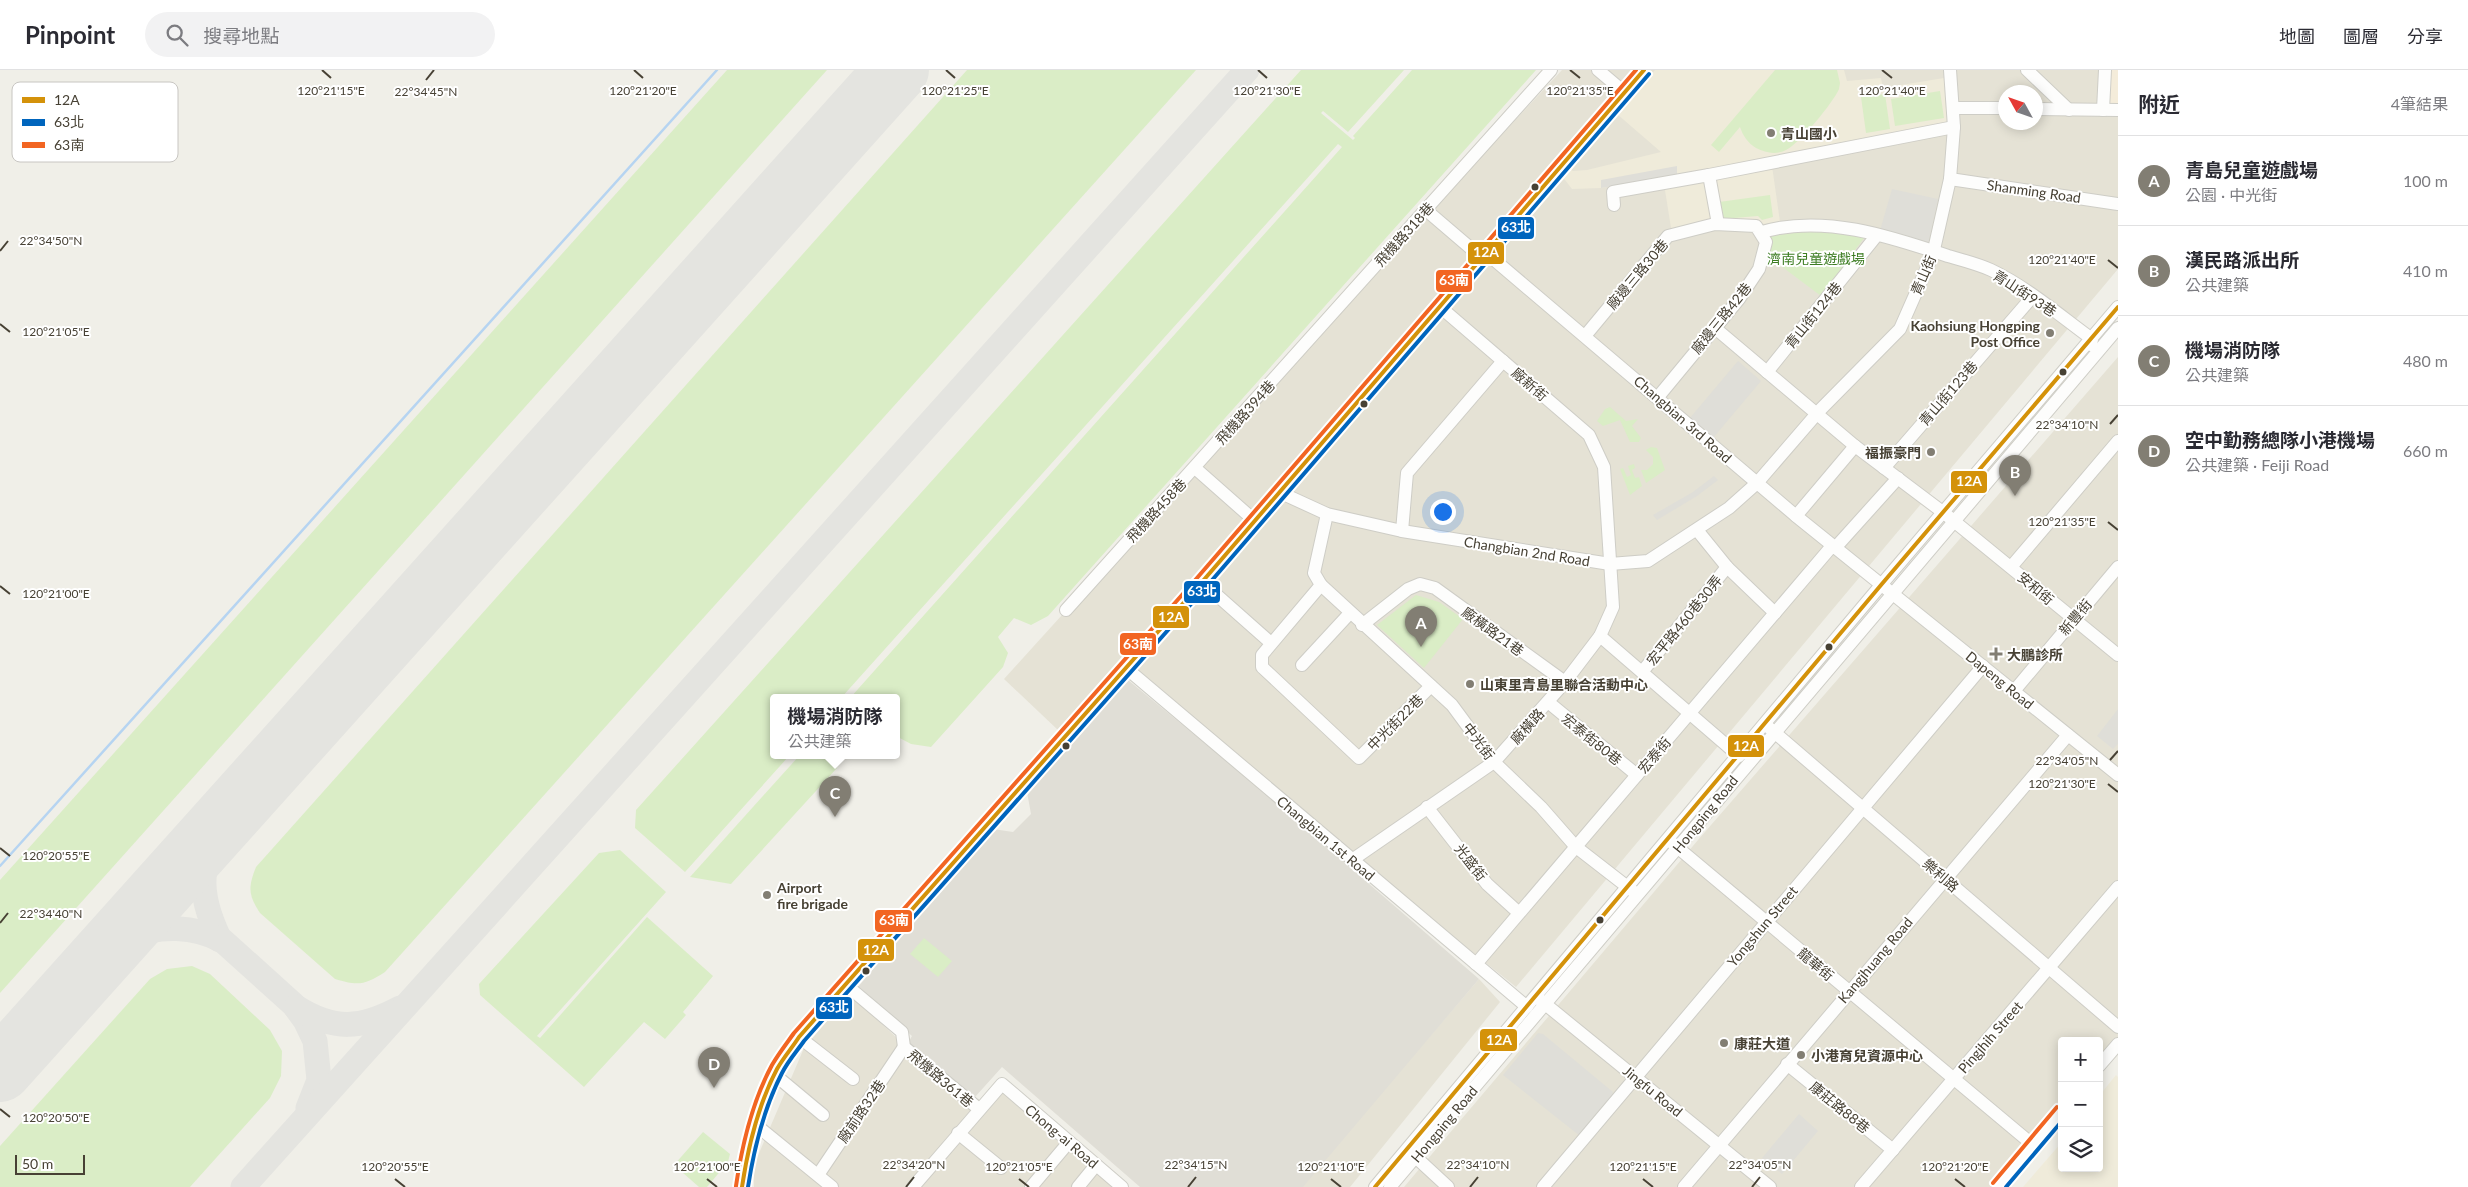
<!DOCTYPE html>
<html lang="zh-TW">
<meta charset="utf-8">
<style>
body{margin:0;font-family:Lato,"Noto Sans TC",sans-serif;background:#f2f2f3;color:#2b2b33}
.controls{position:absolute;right:15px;bottom:15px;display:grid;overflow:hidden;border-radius:5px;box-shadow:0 2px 12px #0003}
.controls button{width:45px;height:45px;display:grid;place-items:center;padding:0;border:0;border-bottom:1px solid #e1e1e2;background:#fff;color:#2b2b33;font:25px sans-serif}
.compass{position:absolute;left:1998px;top:15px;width:45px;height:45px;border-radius:50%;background:#fff;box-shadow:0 2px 12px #0003;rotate:310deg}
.scale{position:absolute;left:15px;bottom:12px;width:70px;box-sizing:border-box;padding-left:5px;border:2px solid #474134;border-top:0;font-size:14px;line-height:18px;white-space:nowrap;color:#474134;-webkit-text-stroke:4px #fff;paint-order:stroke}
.you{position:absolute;left:1442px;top:441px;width:18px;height:18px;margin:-12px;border:4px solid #fff;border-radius:50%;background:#1a73e8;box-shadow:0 0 0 8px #1a73e833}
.badge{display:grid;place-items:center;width:32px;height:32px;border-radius:50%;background:#827e73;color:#fff;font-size:16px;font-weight:700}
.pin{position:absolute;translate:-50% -41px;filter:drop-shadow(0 1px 2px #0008)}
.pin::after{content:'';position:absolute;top:26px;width:18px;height:15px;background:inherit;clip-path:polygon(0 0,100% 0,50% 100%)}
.popup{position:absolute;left:770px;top:624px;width:130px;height:65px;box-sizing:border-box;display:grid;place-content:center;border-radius:5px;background:#fff;filter:drop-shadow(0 1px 4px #0005);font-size:16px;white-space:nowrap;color:#7c7c81}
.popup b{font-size:19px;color:#2b2b33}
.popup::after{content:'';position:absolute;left:50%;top:100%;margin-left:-10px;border:10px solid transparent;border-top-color:#fff}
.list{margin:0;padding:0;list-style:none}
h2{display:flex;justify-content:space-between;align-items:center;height:65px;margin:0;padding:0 20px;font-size:21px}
h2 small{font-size:16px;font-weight:400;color:#7c7c81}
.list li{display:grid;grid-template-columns:32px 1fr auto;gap:15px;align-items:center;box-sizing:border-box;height:90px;padding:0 20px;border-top:1px solid #e1e1e2}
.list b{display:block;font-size:19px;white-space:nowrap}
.list p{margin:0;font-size:16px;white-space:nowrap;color:#7c7c81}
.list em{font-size:16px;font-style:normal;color:#7c7c81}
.icon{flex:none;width:28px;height:28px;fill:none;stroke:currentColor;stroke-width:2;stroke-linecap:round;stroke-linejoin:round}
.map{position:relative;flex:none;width:2118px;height:1117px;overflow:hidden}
header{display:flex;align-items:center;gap:30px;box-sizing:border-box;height:70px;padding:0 25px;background:#fff;border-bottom:1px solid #e1e1e2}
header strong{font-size:24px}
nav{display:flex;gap:28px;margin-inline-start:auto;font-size:18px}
.search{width:350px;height:45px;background:#f2f2f3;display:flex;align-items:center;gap:12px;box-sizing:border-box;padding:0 18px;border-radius:28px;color:#7c7c81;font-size:19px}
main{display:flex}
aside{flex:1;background:#fff}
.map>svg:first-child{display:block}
.residential{fill:#e5e2d5;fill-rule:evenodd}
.commercial{fill:#f4ecda}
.industrial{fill:#e0ded6}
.education{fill:#efebda}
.green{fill:#daedc6}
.parking{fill:#dfded8}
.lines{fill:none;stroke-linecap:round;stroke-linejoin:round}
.stream{stroke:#b6d4f1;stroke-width:2.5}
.taxiway{stroke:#e4e4e0;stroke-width:25}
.runway{stroke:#e4e4e0;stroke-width:64}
.minor-casing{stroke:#cecdc6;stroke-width:14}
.minor{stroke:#fdfdfc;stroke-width:12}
.bus-1-casing{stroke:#fff;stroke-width:8}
.bus-2-casing{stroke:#fff;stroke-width:8}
.bus-3-casing{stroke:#fff;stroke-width:8}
.bus-1{stroke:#d4920a;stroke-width:4}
.bus-2{stroke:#0065bd;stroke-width:4}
.bus-3{stroke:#f26522;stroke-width:4}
.ticks{fill:none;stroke:#474134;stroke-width:2}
.poi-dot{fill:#827e73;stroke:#fff;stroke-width:2}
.bus-dot{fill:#474134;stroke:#fff;stroke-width:2}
.labels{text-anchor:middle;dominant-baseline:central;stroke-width:4;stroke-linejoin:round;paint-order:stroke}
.poi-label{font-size:14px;font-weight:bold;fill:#474134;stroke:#fff;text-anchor:start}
.street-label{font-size:14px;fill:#474134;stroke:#fff}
.park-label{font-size:14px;fill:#3d7d23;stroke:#fff}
.key{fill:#fff;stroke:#c8c6c2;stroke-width:1}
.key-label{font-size:14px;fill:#474134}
.ticks-label{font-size:12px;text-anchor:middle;fill:#474134;stroke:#fff;stroke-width:4;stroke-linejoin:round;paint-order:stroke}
.line-badge{stroke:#fff;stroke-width:2}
.badge-label{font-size:14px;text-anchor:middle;font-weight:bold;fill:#fff}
</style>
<header>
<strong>Pinpoint</strong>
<div class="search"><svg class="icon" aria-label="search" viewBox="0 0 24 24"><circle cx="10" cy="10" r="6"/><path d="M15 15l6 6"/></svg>搜尋地點</div>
<nav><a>地圖</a><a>圖層</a><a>分享</a></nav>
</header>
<main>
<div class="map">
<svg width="2118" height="1117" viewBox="0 0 2118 1117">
<rect width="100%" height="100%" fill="#f0efe8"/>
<g class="residential">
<path d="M1562,0H2118V199L1516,917L1119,599L1059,661L1004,609L1352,225ZM2006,22H2036V52H2006Z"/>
<polygon points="2118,287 2118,976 2099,998 2099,971 2062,971 2062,1042 1999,1117 1404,1117 1698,770"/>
<polygon points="1479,909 1500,932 1350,1117 1301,1117"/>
<polygon points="850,924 979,1045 1002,1021 1113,1117 754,1117 754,1095 804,978"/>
</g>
<polygon class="commercial" points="2105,0 2118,0 2118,40 2103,40"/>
<polygon class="industrial" points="1128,610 1349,792 1346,794 1479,909 1303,1117 1140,1117 1002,997 975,1027 908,973 912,966 857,918 993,759 1013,762 1031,744 1027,722"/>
<g class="education">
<polygon points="1655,0 1844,0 1847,11 1881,8 1883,18 1944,8 1947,54 1677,105 1601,118 1572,119 1562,106 1569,99 1573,101 1587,100 1661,82 1617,44"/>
<polygon points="1772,96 1780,152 1672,164 1664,114"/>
<polygon points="2116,1005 2118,1007 2118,1117 2023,1117 2062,1072 2062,1098 2099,1098 2099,1026"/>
</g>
<g class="green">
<polygon points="727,0 827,0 0,923 0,810"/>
<path d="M967,0H1196L385,902C365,915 358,916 335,909L260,843C248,825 248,817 256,797Z"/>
<polygon points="1301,0 1404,0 1348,62 1323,41 1321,43 1353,70 1355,68 1353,66 1412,0 1536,0 1048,546 1031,555 1014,548 998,567 1008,583 1003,597 931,677 911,674 896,666 896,628 850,628 1342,77 1338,74 841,628 774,628 774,686 789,686 685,802 635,758 636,740"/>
<path d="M1775,0H1837L1840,13L1839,19C1833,33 1799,74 1786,80C1776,85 1766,83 1756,78C1748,73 1743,66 1740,57L1719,82L1711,75Z"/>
<polygon points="1940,21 1944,48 1895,56 1891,29"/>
<polygon points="1885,24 1890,59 1866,63 1861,27"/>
<polygon points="1770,125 1773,147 1762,150 1758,146 1722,149 1719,132"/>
<polygon points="1808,161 1831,161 1864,168 1821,226 1769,187 1771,166"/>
<polygon points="1610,337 1626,351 1638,349 1632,356 1641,368 1639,372 1630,372 1620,350 1603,356 1597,351 1605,339"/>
<polygon points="1651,377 1657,378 1665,400 1646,413 1641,400 1647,400 1653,394 1653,387 1646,380"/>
<polygon points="1634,394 1635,398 1632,400 1635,408 1639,407 1642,416 1630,425 1620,399 1623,398 1627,407 1631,405 1628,396"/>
<polygon points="1416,525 1439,532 1463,549 1424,598 1377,555"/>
<polygon points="799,686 823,686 837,698 731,814 690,807"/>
<polygon points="620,780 666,822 537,966 540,968 647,847 713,906 683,942 686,945 665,969 644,952 584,1017 480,925 479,914 599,783"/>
<polygon points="924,868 952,891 938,907 910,884"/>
<polygon points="192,896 210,904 270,960 282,981 281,1006 270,1028 190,1117 0,1117 0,1076 150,909 167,899"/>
<polygon points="703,1062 730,1084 728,1092 707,1117 699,1117 674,1095"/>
</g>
<g class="parking">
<polygon points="1677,96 1677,105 1601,118 1601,110"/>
<polygon points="1892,119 1938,129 1928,175 1879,164"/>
<polygon points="1738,291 1761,311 1713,368 1690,348"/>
<polygon points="1714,406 1718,410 1697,426 1657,450 1653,445 1693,422"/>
<polygon points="2118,639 2118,674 2113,679 2097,666"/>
<polygon points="1538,963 1543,964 1613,1022 1611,1031 1580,1066 1503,1005"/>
<polygon points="1799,1044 1818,1061 1782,1104 1762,1088"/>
</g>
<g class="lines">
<polyline class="stream" points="0,796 717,0"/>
<g class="taxiway">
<path d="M220,870C195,818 200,794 228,746"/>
<path d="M103,885C112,879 120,872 129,868C159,854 195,856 223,871L294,935L305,950L315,971L319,1010L308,1038"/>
<path d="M296,937C334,961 361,959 400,938"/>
<polyline points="243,1117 1247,0"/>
</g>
<polyline class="runway" points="0,1000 897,0"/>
<g class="minor-casing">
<g id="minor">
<polyline points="1598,0 1624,22"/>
<polyline points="2027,0 2069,40"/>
<polyline points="1953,38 2006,38"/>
<polyline points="2036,39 2118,40"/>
<polyline points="2103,40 2105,0"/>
<polyline points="1709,105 1954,57"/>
<polyline points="1950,109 2118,134"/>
<polyline points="1614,135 1613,122 1709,105 1718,154"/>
<polyline points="1426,140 1481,187"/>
<path d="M1762,162C1823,144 1889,166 1948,186C1962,190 1978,194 1991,200C2027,217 2059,245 2092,269L2091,275"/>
<polyline points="1485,182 1796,446 2118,705"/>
<polyline points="1715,258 1855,376 1944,443 2118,585"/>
<polyline points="1585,266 1668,166 1715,154 1756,156 1766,172 1759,199 1739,229 1658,327"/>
<polyline points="1767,302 1877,165"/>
<polyline points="1195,398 1255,451"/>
<polyline points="1884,398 2033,226"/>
<polyline points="1279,422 1327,444 1402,461 1610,494 1648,491 1729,438 1757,413 1820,340 1900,259 1933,184 1950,109 1954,57 1950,0"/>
<polyline points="1327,444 1314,503 1321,515 1262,585 1262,597 1359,688 1431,616"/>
<polyline points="1796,446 1855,376"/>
<polyline points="1697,460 1727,497 1775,543"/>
<polyline points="1402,461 1407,403 1503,291"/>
<polyline points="1835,478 1898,408"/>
<polyline points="2011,497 2118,371"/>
<polyline points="1202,512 1271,573"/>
<polyline points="1321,515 1452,635 1494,692 1541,737 1576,777 1634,822"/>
<polyline points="1066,540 1551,0"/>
<polyline points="1362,555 1408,519 1420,514 1435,518 1565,612"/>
<polyline points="1600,566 1739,686"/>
<polyline points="1302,595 1350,543"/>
<polyline points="1126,598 1527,937"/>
<polyline points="1642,602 1727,497"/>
<polyline points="2014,621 2118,497"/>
<polyline points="1548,632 1637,705"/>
<polyline points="1767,656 2118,957"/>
<polyline points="1427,737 1487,814 1519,843"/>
<polyline points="1671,772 2033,1075"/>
<polyline points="1352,790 1494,692 1565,612 1600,566 1613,537 1604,397 1589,365 1439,236"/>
<polyline points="1476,894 1832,476"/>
<polyline points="845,914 902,962 904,977 979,1039"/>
<polyline points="1539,929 1770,1117"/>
<polyline points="799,967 853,1009"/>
<polyline points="1787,994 1893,1080"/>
<polyline points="2099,996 2118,974"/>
<polyline points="775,1005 823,1045"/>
<polyline points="756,1055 832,1117"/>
<polyline points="958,1063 1001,1098"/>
<polyline points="1409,1081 1448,1117"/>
<polyline points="818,1105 904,977"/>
<path d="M742,1117C747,1079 759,1033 777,999C783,988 792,978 799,967L1202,512L1644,0"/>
<polyline points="913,1117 1002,1014 1122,1117"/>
<polyline points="1031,1117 1069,1072"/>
<polyline points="1078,1117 1096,1095"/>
<polyline points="1375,1117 1881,515 2118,237"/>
<path d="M1390,1117C1631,829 1874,543 2118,258"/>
<polyline points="1543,1117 1983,596"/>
<polyline points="1684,1117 2068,665"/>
<polyline points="1861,1117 2118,817"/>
<polyline points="1998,1117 2062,1041"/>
</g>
</g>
<use href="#minor" class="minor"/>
<g class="bus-1-casing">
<g id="bus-1">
<path d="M742,1117C748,1077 758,1035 777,999C783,988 792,978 799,967L1202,512L1644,0"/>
<polyline points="1375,1117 1881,515 2118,237"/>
</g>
</g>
<g class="bus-2-casing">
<g id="bus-2">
<path d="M748,1117C754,1078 764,1038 782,1003C788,991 797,981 804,971L1207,516L1649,4"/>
<polyline points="2006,1117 2062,1051"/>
</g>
</g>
<g class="bus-3-casing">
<g id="bus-3">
<polyline points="1993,1113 2057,1037"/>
<path d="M736,1116C742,1075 752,1032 772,995C779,983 787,973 794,963L1197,508L1636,0"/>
</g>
</g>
<use href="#bus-1" class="bus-1"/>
<use href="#bus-2" class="bus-2"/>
<use href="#bus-3" class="bus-3"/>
</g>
<path class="ticks" d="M322,0L331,8M634,0L643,8M946,0L955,8M1258,0L1267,8M1570,0L1580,8M1882,0L1892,8M426,10L434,0M0,181L8,171M2108,190L2118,198M0,254L10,262M2110,354L2118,345M2108,452L2118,460M0,516L10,524M2110,690L2118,681M2108,714L2118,722M0,778L10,786M0,853L8,843M0,1039L10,1047M395,1109L405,1117M707,1109L717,1117M1019,1109L1029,1117M1331,1109L1341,1117M1643,1109L1653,1117M1955,1109L1965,1117M906,1117L914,1107M1188,1117L1196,1107M1470,1117L1478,1107M1752,1117L1760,1107"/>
<g class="poi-dot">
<circle cx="1771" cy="63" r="5"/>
<circle cx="2050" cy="263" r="5"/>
<circle cx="1931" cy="382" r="5"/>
<path d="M1993.5 576.5h5v5h5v5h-5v5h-5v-5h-5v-5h5z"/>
<circle cx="1470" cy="614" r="5"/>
<circle cx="767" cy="825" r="5"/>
<circle cx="1724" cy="973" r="5"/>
<circle cx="1801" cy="985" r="5"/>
</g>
<g class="bus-dot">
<circle cx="1535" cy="117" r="4.5"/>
<circle cx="2063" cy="302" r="4.5"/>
<circle cx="1364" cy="334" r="4.5"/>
<circle cx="1829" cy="577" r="4.5"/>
<circle cx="1066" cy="676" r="4.5"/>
<circle cx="1600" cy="850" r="4.5"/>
<circle cx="866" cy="901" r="4.5"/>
</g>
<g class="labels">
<g class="poi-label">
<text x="1781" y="63">青山國小</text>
<text x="2040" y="255" text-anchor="end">Kaohsiung Hongping<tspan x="2040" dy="16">Post Office</tspan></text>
<text x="1921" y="382" text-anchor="end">福振豪門</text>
<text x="2007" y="584">大鵬診所</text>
<text x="1480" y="614">山東里青島里聯合活動中心</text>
<text x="777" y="817">Airport<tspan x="777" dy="16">fire brigade</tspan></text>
<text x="1734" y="973">康莊大道</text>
<text x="1811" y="985">小港育兒資源中心</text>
</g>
<g class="street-label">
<text transform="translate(2034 121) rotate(8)">Shanming Road</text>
<text transform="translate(1404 164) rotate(-48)">飛機路318巷</text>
<text transform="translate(1637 204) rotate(-50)">廠邊三路30巷</text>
<text transform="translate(1923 205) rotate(-67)">青山街</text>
<text transform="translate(2025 223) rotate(33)">青山街93巷</text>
<text transform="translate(1813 245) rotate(-51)">青山街124巷</text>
<text transform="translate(1721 248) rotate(-51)">廠邊三路42巷</text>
<text transform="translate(1530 314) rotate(41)">廠新街</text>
<text transform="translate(1948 323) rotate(-49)">青山街123巷</text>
<text transform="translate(1245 342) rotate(-48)">飛機路394巷</text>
<text transform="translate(1683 349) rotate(41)">Changbian 3rd Road</text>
<text transform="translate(1156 440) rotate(-47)">飛機路458巷</text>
<text transform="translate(1527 481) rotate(9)">Changbian 2nd Road</text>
<text transform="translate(2036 518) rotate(40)">安和街</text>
<text transform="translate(2075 547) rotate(-50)">新豐街</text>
<text transform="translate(1684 550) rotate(-51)">宏平路460巷30弄</text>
<text transform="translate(1493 561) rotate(36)">廠橫路21巷</text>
<text transform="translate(2000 610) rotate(39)">Dapeng Road</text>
<text transform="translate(1395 652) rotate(-45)">中光街22巷</text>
<text transform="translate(1527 656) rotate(-48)">廠橫路</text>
<text transform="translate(1592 669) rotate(39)">宏泰街80巷</text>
<text transform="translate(1479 671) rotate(53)">中光街</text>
<text transform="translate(1654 685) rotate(-50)">宏泰街</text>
<text transform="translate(1705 744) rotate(-51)">Hongping Road</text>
<text transform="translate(1326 768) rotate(40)">Changbian 1st Road</text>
<text transform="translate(1471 792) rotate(52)">光盛街</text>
<text transform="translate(1941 805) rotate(41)">樂利路</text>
<text transform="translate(1762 856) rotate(-50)">Yongshun Street</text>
<text transform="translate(1875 890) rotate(-50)">Kangjhuang Road</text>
<text transform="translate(1816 894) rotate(40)">龍華街</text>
<text transform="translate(1990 967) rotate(-49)">Pingjhih Street</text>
<text transform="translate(941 1008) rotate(40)">飛機路361巷</text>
<text transform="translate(1653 1021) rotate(39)">Jingfu Road</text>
<text transform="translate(1840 1037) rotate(39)">康莊路88巷</text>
<text transform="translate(861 1041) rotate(-56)">廠前路32巷</text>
<text transform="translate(1444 1054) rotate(-50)">Hongping Road</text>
<text transform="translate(1062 1066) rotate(40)">Chong-ai Road</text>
</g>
<g class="park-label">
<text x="1816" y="188">濟南兒童遊戲場</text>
</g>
</g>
<rect x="12" y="12" width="166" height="80" rx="8" class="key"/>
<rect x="22" y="27" width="23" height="6" fill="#d4920a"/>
<rect x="22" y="49" width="23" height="7" fill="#0065bd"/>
<rect x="22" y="72" width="23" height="6" fill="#f26522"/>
<g class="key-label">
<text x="54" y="35">12A</text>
<text x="54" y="57">63北</text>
<text x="54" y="80">63南</text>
</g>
<g class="ticks-label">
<text x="643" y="25">120°21'20"E</text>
<text x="331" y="25">120°21'15"E</text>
<text x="955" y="25">120°21'25"E</text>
<text x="1267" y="25">120°21'30"E</text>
<text x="1580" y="25">120°21'35"E</text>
<text x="1892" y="25">120°21'40"E</text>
<text x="426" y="26">22°34'45"N</text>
<text x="51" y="175">22°34'50"N</text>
<text x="2062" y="194">120°21'40"E</text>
<text x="56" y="266">120°21'05"E</text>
<text x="2067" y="359">22°34'10"N</text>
<text x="2062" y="456">120°21'35"E</text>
<text x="56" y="528">120°21'00"E</text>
<text x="2067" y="695">22°34'05"N</text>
<text x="2062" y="718">120°21'30"E</text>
<text x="56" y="790">120°20'55"E</text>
<text x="51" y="848">22°34'40"N</text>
<text x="56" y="1052">120°20'50"E</text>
<text x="914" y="1099">22°34'20"N</text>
<text x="1196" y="1099">22°34'15"N</text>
<text x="1478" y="1099">22°34'10"N</text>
<text x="1760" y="1099">22°34'05"N</text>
<text x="395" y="1101">120°20'55"E</text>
<text x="707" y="1101">120°21'00"E</text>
<text x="1019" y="1101">120°21'05"E</text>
<text x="1331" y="1101">120°21'10"E</text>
<text x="1643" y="1101">120°21'15"E</text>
<text x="1955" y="1101">120°21'20"E</text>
</g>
<g class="line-badge">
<rect x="1497" y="146" width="38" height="24" rx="5" fill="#0065bd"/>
<rect x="1467" y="171" width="38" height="24" rx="5" fill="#d4920a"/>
<rect x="1435" y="199" width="38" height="24" rx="5" fill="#f26522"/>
<rect x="1950" y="400" width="38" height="24" rx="5" fill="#d4920a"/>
<rect x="1183" y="510" width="38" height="24" rx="5" fill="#0065bd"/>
<rect x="1152" y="535" width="38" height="24" rx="5" fill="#d4920a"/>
<rect x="1119" y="562" width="38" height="24" rx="5" fill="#f26522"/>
<rect x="1727" y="664" width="38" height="24" rx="5" fill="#d4920a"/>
<rect x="874" y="839" width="39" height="24" rx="5" fill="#f26522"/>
<rect x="857" y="868" width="38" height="24" rx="5" fill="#d4920a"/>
<rect x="815" y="926" width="38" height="24" rx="5" fill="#0065bd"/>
<rect x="1479" y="958" width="39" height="24" rx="5" fill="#d4920a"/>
</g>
<g class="badge-label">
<text x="1516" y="162">63北</text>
<text x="1486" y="187">12A</text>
<text x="1454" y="215">63南</text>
<text x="1969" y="416">12A</text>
<text x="1202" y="526">63北</text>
<text x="1171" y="552">12A</text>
<text x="1138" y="579">63南</text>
<text x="1746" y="681">12A</text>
<text x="894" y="855">63南</text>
<text x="876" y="885">12A</text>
<text x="834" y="942">63北</text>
<text x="1499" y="975">12A</text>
</g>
</svg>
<div class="controls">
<button>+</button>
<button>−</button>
<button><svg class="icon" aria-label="layers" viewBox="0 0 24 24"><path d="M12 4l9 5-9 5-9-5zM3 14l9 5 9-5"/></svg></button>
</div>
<svg class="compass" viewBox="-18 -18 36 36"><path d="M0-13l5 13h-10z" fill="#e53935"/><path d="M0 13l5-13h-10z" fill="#7c7c81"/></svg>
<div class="scale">50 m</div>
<div class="you"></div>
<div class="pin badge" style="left:1421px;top:577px">A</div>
<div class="pin badge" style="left:2015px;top:426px">B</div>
<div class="pin badge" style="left:835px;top:747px">C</div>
<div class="popup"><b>機場消防隊</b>公共建築</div>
<div class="pin badge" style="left:714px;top:1018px">D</div>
</div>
<aside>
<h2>附近<small>4筆結果</small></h2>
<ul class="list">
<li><span class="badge">A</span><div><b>青島兒童遊戲場</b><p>公園 · 中光街</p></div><em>100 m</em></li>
<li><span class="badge">B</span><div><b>漢民路派出所</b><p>公共建築</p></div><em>410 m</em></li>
<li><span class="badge">C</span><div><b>機場消防隊</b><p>公共建築</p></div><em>480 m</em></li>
<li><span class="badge">D</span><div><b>空中勤務總隊小港機場</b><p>公共建築 · Feiji Road</p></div><em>660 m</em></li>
</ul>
</aside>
</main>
